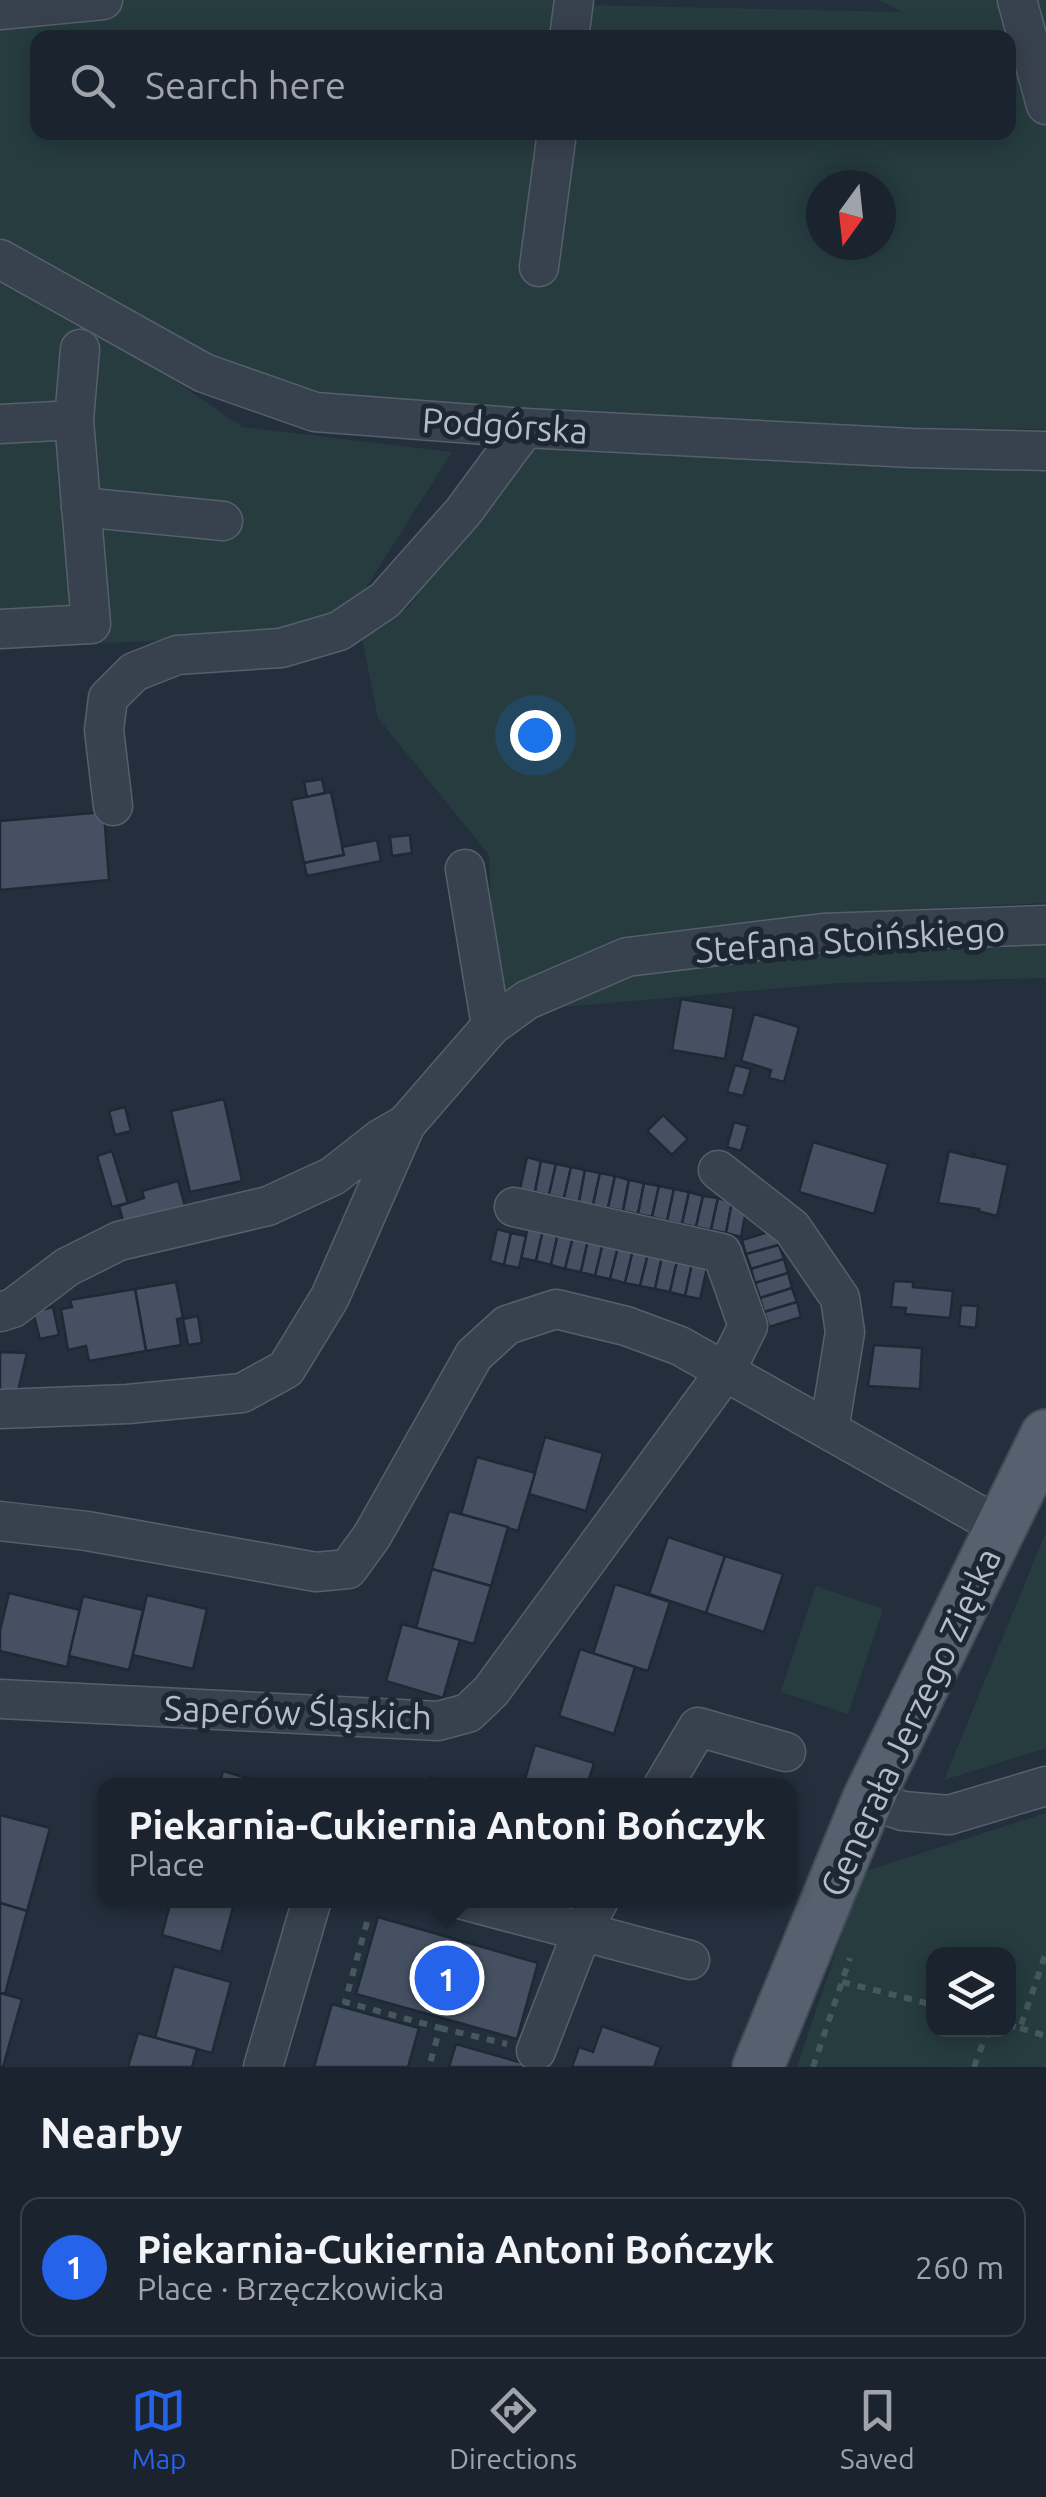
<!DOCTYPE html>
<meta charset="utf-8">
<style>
body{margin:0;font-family:Ubuntu,sans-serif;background:#282f3a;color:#f1f3f6}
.controls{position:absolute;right:30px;bottom:30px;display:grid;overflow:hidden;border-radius:20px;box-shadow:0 5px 25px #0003}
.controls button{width:90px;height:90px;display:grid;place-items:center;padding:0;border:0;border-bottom:2px solid #39404a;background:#1b232e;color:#f1f3f6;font:50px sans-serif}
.compass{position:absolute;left:806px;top:170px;width:90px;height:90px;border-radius:50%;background:#1b232e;box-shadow:0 5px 25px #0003;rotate:195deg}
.you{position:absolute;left:535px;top:735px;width:35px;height:35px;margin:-25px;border:8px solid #fff;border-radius:50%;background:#1a73e8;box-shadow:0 0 0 15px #1a73e833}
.badge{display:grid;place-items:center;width:65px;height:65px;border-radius:50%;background:#2563eb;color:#fff;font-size:32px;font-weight:700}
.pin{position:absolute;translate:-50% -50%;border:5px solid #fff;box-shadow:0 2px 10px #0006}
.popup{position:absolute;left:97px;top:1778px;width:700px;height:130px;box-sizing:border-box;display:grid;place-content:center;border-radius:20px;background:#1b232e;filter:drop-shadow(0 2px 8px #0005);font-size:32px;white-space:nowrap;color:#a0a4aa}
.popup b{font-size:38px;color:#f1f3f6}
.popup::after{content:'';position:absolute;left:50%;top:100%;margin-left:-20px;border:20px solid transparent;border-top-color:#1b232e}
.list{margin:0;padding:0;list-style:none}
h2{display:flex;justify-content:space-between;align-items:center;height:130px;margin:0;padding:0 40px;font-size:42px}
h2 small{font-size:32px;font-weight:400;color:#a0a4aa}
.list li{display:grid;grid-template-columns:65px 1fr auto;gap:30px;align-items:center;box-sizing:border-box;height:140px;margin:0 20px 20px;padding:0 20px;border:2px solid #39404a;border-radius:20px}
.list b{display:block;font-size:38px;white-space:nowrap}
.list p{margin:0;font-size:32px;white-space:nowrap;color:#a0a4aa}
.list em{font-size:32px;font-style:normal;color:#a0a4aa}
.icon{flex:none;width:55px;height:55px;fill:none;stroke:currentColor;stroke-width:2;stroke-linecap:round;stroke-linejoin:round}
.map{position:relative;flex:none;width:1046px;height:2067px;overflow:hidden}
.search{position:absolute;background:#1b232e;box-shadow:0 5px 25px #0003;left:30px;right:30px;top:30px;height:110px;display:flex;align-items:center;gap:25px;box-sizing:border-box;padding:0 35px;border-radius:20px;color:#a0a4aa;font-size:38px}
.sheet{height:290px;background:#1b232e}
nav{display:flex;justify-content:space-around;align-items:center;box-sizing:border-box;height:140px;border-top:2px solid #39404a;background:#1b232e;font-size:28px;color:#a0a4aa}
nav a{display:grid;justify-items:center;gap:5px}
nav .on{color:#2563eb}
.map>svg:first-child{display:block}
.green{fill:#263c3f;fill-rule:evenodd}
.building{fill:#455162;stroke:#1f2835;stroke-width:2.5}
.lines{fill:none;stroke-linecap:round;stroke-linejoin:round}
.minor-casing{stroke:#565f6c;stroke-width:41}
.major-casing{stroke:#414a57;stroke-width:54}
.path{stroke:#44595c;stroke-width:6;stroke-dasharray:8 8;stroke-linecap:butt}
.minor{stroke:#38414e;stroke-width:38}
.major{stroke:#56606e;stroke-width:50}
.labels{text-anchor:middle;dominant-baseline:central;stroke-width:10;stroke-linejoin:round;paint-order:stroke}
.street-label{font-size:35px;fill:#b4bcc9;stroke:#1d2633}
</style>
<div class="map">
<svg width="1046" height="2067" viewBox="0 0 1046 2067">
<rect width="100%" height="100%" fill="#242f3e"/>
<g class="green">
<path d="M0,0H563L580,5L902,12L879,0H1046V429L839,428L330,401L186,345L0,238ZM38,38H1008V132H38ZM821,185H881V245H821Z"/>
<polygon points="0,260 242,427 452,452 355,605 256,637 0,647"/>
<polygon points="530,446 1046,466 1046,903 831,913 625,936 511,993 494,975 489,855 378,718 360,628 407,609"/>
<polygon points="1046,942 1046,978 840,983 528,1010 649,970 850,946"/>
<polygon points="1046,1532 1046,1748 944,1780"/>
<polygon points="816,1586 883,1609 848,1714 781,1692"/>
<path d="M1046,1813V2067H797L863,1872ZM934,1954H1008V2030H934Z"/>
</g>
<g class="building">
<polygon points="322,779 325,793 307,797 304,782"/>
<polygon points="331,792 344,855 304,863 291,800"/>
<polygon points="104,812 109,880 0,890 0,821"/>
<polygon points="410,835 412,853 392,856 390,837"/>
<polygon points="377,840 381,861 307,876 304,863 344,855 342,847"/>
<polygon points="681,999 734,1008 725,1059 672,1050"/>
<polygon points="754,1014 799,1027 784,1082 769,1078 771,1070 741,1061"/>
<polygon points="735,1065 751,1069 743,1096 727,1092"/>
<polygon points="224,1099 242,1181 190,1192 171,1111"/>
<polygon points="125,1107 131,1131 115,1135 109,1111"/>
<polygon points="663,1115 688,1139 672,1155 647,1131"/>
<polygon points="734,1122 748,1126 741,1151 727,1147"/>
<polygon points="813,1142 888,1164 874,1214 799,1192"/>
<polygon points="112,1151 128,1203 112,1207 97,1156"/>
<polygon points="949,1151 973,1157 974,1151 975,1157 1008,1165 997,1216 978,1211 979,1209 938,1203"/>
<polygon points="527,1157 541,1161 535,1192 520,1189"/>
<polygon points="541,1161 556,1164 549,1195 535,1192"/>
<polygon points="556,1164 571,1167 564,1198 549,1195"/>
<polygon points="571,1167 585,1170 579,1202 564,1198"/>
<polygon points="585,1170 600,1173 593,1205 579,1202"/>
<polygon points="600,1173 615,1176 608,1208 593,1205"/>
<polygon points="615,1176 629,1180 623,1211 608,1208"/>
<polygon points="629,1180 644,1183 638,1214 623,1211"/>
<polygon points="178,1181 187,1213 126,1231 119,1206 144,1198 142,1191"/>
<polygon points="644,1183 659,1186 652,1217 638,1214"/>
<polygon points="659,1186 674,1189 667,1221 652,1217"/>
<polygon points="674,1189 689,1192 682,1224 667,1221"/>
<polygon points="689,1192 703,1196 696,1227 682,1224"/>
<polygon points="703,1196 718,1198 711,1230 696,1227"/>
<polygon points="718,1198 732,1202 726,1233 711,1230"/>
<polygon points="732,1202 747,1205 741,1237 726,1233"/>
<polygon points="528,1226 543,1230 536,1261 521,1258"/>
<polygon points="497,1229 511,1233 504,1265 490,1261"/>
<polygon points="543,1230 558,1233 551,1265 536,1261"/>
<polygon points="775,1230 779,1245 746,1254 742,1240"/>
<polygon points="511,1233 526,1236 519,1268 504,1265"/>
<polygon points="558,1233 573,1237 565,1269 551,1265"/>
<polygon points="573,1237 588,1240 581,1272 565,1269"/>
<polygon points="588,1240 603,1243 595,1276 581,1272"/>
<polygon points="603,1243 618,1247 610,1279 595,1276"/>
<polygon points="779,1245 784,1259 751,1269 746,1254"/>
<polygon points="618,1247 633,1250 625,1283 610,1279"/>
<polygon points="633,1250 648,1254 640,1286 625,1283"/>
<polygon points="648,1254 662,1257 655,1289 640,1286"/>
<polygon points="662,1257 677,1261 670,1292 655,1289"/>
<polygon points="784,1259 788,1273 755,1283 751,1269"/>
<polygon points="677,1261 692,1264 685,1296 670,1292"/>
<polygon points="692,1264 707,1268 700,1299 685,1296"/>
<polygon points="788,1273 792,1288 760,1298 755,1283"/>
<polygon points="894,1281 913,1282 913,1287 953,1291 950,1318 905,1314 906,1308 891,1307"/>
<polygon points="176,1282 183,1318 177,1319 181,1345 146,1351 135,1289"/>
<polygon points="792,1288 797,1302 764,1312 760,1298"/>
<polygon points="135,1289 146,1351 89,1361 86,1346 68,1350 61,1309 72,1307 70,1300"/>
<polygon points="797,1302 801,1317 769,1327 764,1312"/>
<polygon points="961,1305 978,1306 976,1328 959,1326"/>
<polygon points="53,1307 59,1335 40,1339 33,1312"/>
<polygon points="198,1316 202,1343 188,1345 183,1319"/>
<polygon points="874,1345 922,1348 920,1389 868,1386"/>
<polygon points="0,1352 27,1353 18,1391 0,1391"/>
<polygon points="545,1437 603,1453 586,1511 529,1494"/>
<polygon points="477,1457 535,1473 518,1531 461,1514"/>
<polygon points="449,1511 508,1527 491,1586 432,1569"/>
<polygon points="668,1537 725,1556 706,1613 649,1594"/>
<polygon points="725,1556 783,1574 764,1632 706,1613"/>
<polygon points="432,1569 491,1586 474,1644 416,1628"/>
<polygon points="615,1584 670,1602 648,1671 593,1654"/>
<polygon points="9,1593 80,1610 67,1667 0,1651 0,1631"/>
<polygon points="147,1595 207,1609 193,1669 133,1655"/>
<polygon points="83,1596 143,1610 129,1670 69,1656"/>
<polygon points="402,1624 460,1640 443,1698 386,1681"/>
<polygon points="580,1649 635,1667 614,1734 559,1716"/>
<polygon points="535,1745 594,1763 587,1786 523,1786"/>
<polygon points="223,1771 275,1786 219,1786"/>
<polygon points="429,1777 457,1786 427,1786"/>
<polygon points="0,1815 50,1828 27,1911 0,1903"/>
<polygon points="171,1900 235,1900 221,1952 162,1935"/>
<polygon points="0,1903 27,1911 5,1994 0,1993"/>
<polygon points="378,1917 538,1963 517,2039 356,1994"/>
<polygon points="174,1966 231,1982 212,2053 155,2038"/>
<polygon points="0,1993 22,1999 3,2067 0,2067"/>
<polygon points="332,2004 419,2028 408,2067 314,2067"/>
<polygon points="602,2026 661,2047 654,2067 572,2067 579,2047 593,2052"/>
<polygon points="138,2033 197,2049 192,2067 128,2067"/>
<polygon points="456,2044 529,2065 529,2067 449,2067"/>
</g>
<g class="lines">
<g class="minor-casing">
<g id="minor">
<polyline points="1017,0 1046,105"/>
<polyline points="0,10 103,0"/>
<polyline points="569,38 574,0"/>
<polyline points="0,259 204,373 315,412 525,428 912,448 1046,451"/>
<polyline points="539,267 557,132"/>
<polyline points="0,424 74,420"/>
<polyline points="81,507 223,521"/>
<polyline points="0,629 91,624 74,420 80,349"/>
<polyline points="113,806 104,730 108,698 134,672 177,655 281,648 339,631 385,600 463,512 525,428"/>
<polyline points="465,869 491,1026"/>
<polyline points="718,1170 792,1228 840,1298 845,1332 829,1430"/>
<polyline points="0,1312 13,1308 67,1267 119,1241 268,1206 333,1176 380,1139 406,1124"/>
<polyline points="0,1409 128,1404 242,1393 286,1369 330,1297 406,1124 491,1026 527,1000 627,957 823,933 1046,925"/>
<polyline points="0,1521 87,1531 316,1572 348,1569 372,1536 474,1355 507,1325 556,1309 626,1326 680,1346 1002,1528"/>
<polyline points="0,1699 438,1721 468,1713 491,1691 725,1372 748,1326 722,1253 514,1207"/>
<polyline points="663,1786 698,1727 786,1752"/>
<polyline points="868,1799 903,1811 949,1815 1046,1786"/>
<polyline points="463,1900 690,1960"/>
<polyline points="536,2051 582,1932 599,1900"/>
<polyline points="263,2067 312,1900"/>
</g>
</g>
<g class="major-casing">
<polyline id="major" points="758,2067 868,1799 1046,1435"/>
</g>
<g class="path">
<polyline points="367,1922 345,2002 440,2028 429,2067"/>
<polyline points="842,1982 934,2005"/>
<polyline points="1008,2025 1020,2028 1046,1953"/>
<polyline points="440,2028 507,2044"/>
<polyline points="1020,2028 1046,2036"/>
<polyline points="813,2067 850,1958"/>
<polyline points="974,2067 988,2030"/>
</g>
<use href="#minor" class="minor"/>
<use href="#major" class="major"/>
</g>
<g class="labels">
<g class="street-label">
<text transform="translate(505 425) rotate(4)">Podgórska</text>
<text transform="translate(850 939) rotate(-4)">Stefana Stoińskiego</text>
<text transform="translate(298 1712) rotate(2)">Saperów Śląskich</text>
<text transform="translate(910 1722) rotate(-65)">Generała Jerzego Ziętka</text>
</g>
</g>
</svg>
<div class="controls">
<button><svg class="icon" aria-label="layers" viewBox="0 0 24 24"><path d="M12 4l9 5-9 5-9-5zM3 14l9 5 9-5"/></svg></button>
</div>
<svg class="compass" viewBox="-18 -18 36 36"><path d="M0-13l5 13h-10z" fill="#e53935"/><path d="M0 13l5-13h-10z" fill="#a0a4aa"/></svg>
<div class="you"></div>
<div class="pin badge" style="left:447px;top:1978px">1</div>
<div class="popup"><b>Piekarnia-Cukiernia Antoni Bończyk</b>Place</div>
<div class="search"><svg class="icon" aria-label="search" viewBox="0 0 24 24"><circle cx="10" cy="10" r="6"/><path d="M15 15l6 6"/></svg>Search here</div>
</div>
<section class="sheet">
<h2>Nearby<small></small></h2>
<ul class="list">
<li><span class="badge">1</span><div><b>Piekarnia-Cukiernia Antoni Bończyk</b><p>Place · Brzęczkowicka</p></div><em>260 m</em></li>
</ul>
</section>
<nav>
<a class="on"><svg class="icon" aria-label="map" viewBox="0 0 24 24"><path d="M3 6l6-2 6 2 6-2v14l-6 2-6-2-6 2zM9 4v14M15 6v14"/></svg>Map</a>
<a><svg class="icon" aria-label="directions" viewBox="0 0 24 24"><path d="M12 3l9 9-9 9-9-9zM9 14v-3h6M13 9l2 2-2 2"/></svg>Directions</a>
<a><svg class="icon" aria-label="saved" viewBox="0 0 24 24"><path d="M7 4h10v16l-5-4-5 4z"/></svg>Saved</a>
</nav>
